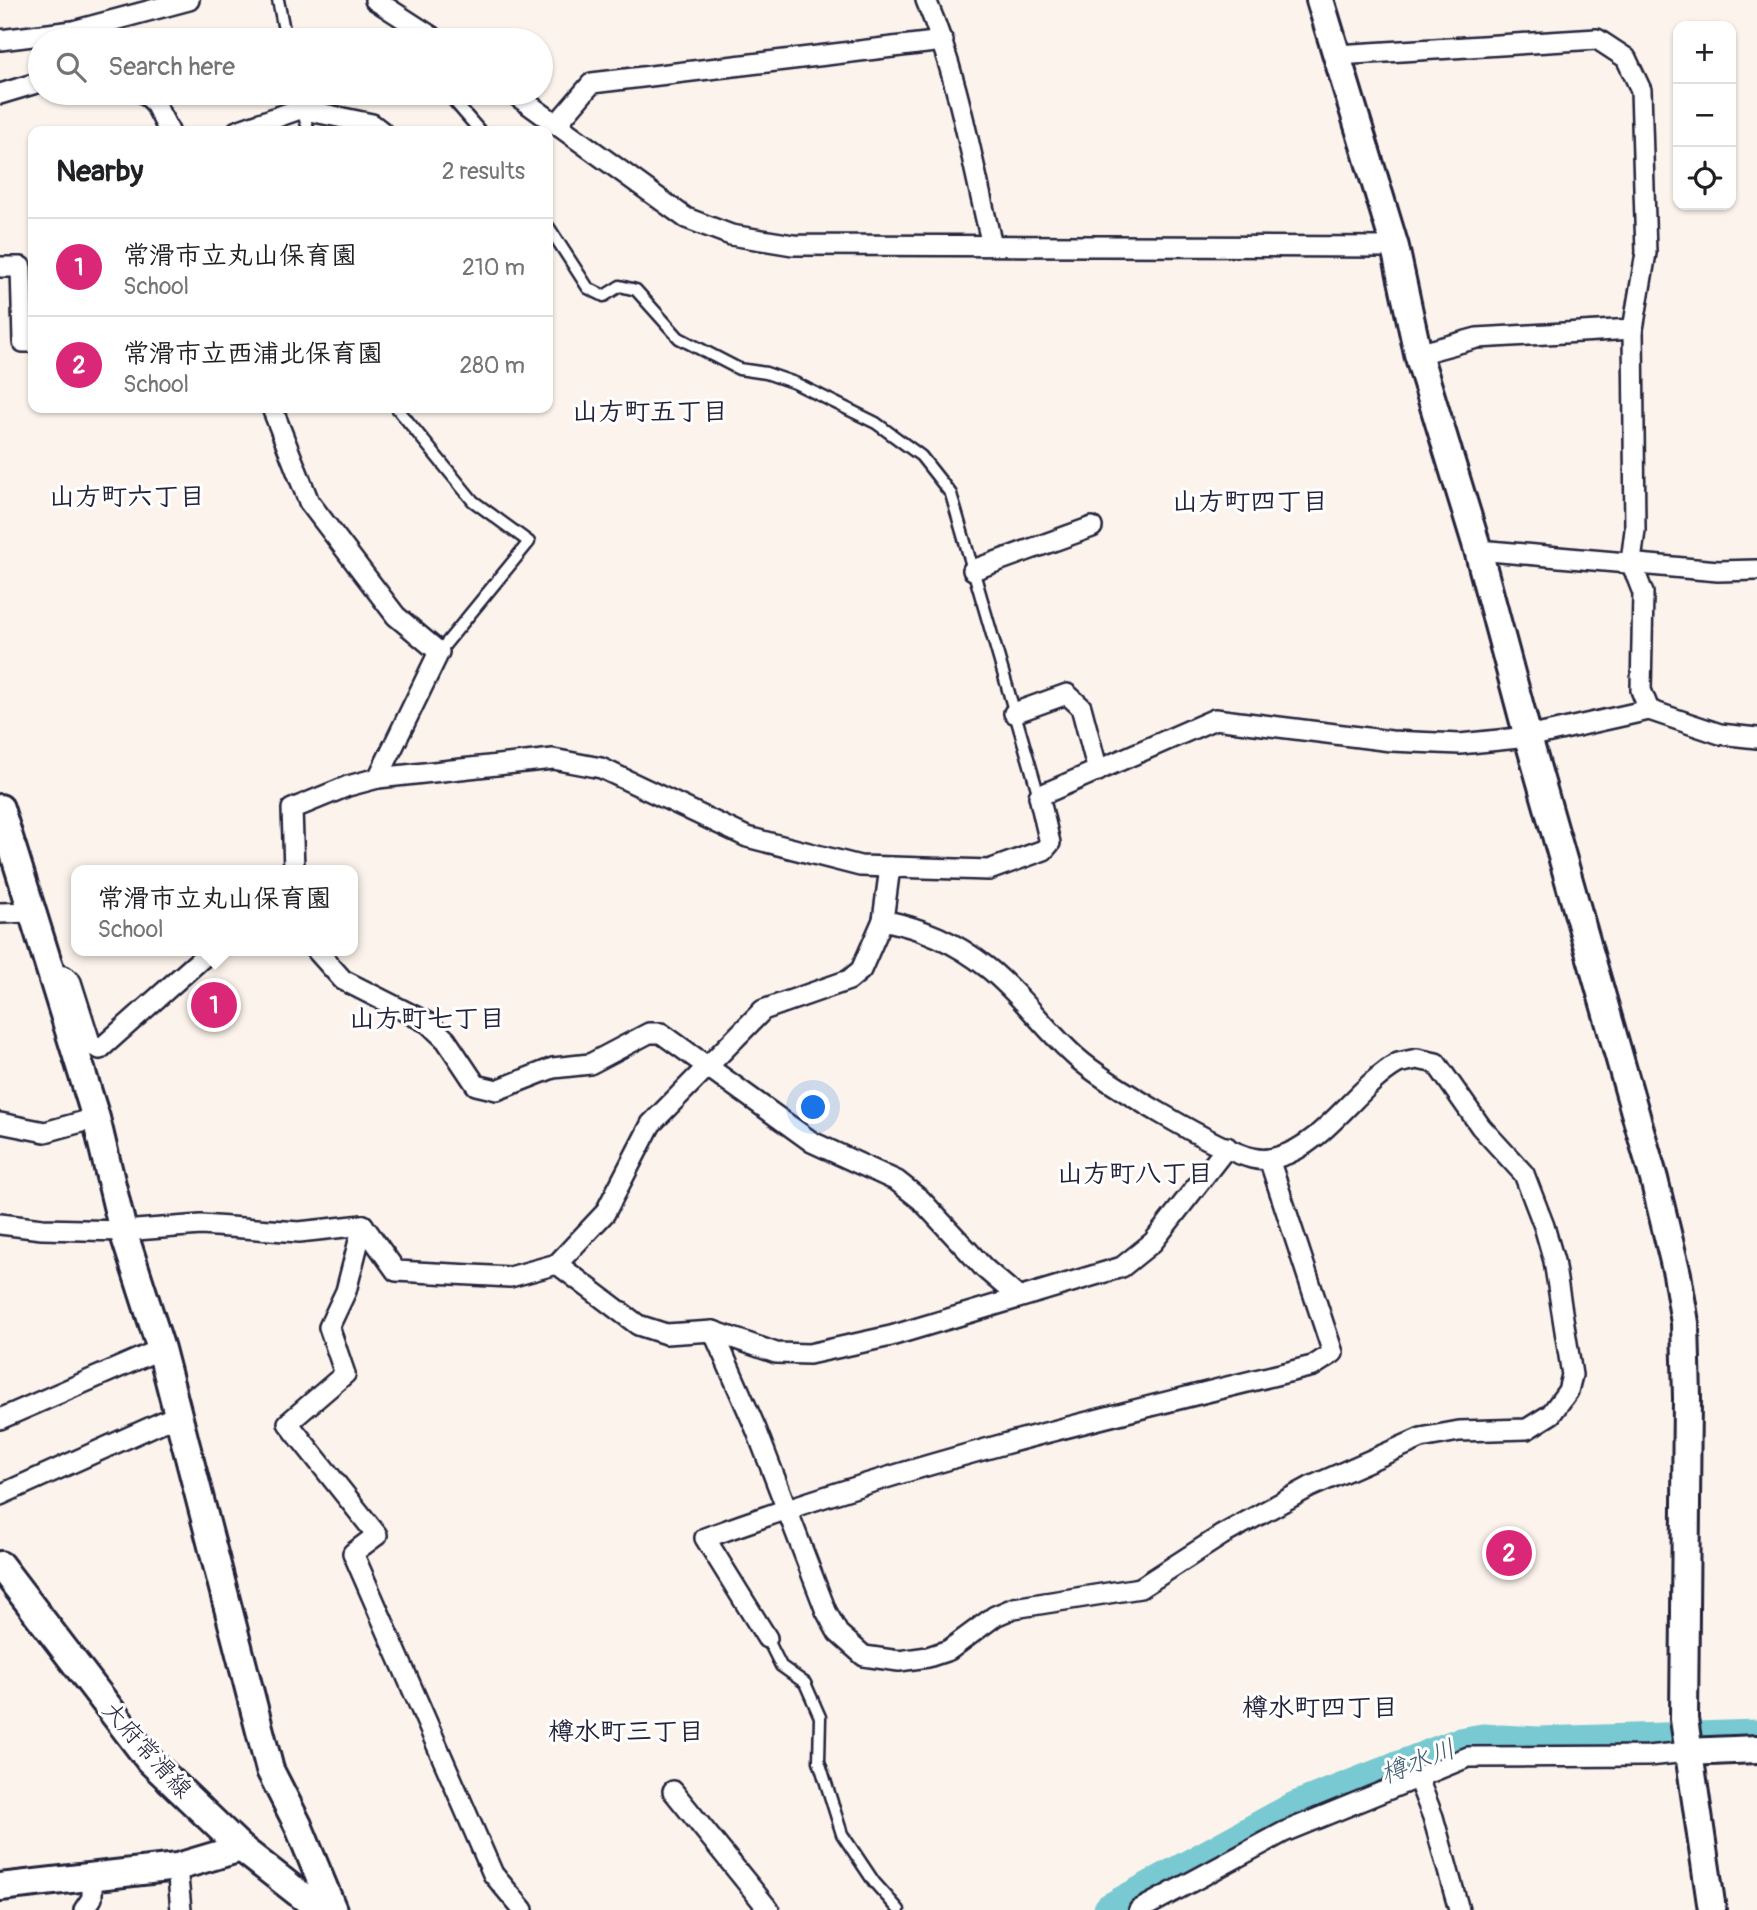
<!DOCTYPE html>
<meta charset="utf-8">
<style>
body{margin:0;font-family:Pangolin,"Klee One",sans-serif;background:#f2f2f2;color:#202124}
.controls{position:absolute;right:21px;top:21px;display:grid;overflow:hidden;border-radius:14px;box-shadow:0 2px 5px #0004}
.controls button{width:63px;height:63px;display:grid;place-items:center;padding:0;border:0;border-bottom:2px solid #e0e0e0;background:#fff;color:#202124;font:35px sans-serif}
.you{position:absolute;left:814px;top:1108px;width:24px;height:24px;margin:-18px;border:5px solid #fff;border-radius:50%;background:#1a73e8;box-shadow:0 0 0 10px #1a73e833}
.badge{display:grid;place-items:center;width:46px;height:46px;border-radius:50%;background:#db2777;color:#fff;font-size:23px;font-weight:700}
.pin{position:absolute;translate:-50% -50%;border:4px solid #fff;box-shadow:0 2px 7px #0006}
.popup{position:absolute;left:71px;top:865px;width:287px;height:91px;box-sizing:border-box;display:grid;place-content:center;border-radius:14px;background:#fff;filter:drop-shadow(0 2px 5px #0005);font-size:23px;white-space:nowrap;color:#757577}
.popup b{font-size:26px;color:#202124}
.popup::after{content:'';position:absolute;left:50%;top:100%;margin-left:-14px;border:14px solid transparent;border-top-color:#fff}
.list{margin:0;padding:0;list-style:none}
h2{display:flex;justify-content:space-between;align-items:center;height:91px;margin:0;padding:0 28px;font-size:30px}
h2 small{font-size:23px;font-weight:400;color:#757577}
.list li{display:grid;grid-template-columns:46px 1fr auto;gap:21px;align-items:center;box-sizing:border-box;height:98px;padding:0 28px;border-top:2px solid #e0e0e0}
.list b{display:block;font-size:26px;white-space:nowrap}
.list p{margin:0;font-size:23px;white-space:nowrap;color:#757577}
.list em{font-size:23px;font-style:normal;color:#757577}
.icon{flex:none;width:38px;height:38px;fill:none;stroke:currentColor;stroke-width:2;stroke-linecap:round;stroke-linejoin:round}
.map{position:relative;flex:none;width:1757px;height:1910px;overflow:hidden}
.search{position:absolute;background:#fff;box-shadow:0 2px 5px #0004;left:28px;top:28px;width:525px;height:77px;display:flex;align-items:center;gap:18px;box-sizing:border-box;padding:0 24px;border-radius:38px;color:#757577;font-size:26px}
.panel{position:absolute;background:#fff;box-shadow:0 2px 5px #0004;left:28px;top:126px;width:525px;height:287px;border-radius:14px}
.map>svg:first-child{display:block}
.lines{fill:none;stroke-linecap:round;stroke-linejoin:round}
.river{stroke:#78c9d1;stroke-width:35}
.lane-casing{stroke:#22223b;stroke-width:15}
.street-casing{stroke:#22223b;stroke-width:24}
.secondary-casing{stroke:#22223b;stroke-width:32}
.lane{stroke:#fff;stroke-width:10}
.street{stroke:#fff;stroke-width:19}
.secondary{stroke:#fff;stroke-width:26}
.labels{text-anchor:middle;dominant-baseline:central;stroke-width:6;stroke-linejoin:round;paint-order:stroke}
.street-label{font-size:24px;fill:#22223b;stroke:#fff}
.neighbourhood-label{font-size:26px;font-weight:bold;fill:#22223b;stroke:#fff}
.water-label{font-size:26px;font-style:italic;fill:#405c70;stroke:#fff}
</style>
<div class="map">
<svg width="1757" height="1910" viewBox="0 0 1757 1910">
<rect width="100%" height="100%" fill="#fcf4ec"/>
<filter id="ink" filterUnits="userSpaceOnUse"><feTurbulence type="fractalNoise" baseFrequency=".0143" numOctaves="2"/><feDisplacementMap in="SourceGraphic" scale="14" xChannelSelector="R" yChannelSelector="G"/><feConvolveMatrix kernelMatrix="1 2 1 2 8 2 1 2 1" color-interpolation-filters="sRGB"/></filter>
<g filter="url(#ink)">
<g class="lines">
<polyline class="river" points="1111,1910 1295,1809 1459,1745 1483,1741 1539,1744 1757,1737"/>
<g class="lane-casing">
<g id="lane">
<polyline points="278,0 286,40"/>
<polyline points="404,18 405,33 410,40"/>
<polyline points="296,93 309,131"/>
<polyline points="447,93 480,131"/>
<polyline points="548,226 588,288 604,296 620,286 636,290 679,338 739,369 766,373 795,383 876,423 921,456 951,494 1039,796"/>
<polyline points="397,408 473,501 529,542 439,652"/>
<polyline points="767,1638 781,1666 805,1683 820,1717 819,1761 842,1834 874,1882 899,1910"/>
</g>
</g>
<g class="street-casing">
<g id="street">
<polyline points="375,0 437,40"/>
<path d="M926,0C959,78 972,163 992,245"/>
<polyline points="0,40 73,31 189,0"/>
<polyline points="1337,55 1597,39 1626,58 1641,90 1646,253 1633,329 1635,530 1631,562 1643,593 1641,690 1649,710"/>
<polyline points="144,93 154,102 169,131"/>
<polyline points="513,93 686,218 731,235 793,245 1395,247"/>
<polyline points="0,94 40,82"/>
<polyline points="556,125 592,83 943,41"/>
<polyline points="237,131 300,109 372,124 381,131"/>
<polyline points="0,267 21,267 23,342 33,342"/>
<polyline points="1418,354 1477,338 1633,329"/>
<polyline points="272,408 309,502 396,616 439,652 378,778"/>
<polyline points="1478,550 1718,571 1757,570"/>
<polyline points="973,570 1092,527"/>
<polyline points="1014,713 1067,694 1081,707 1098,771"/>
<polyline points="294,870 292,809 348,786 378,778 553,759 601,768 747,837 860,866 989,870 1044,850 1050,843 1039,796 1215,719 1391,741 1460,744 1528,737 1649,710 1720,734 1757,738"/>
<polyline points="0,913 32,912"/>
<polyline points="317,951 343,980 428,1023 446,1040 476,1085 497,1090 553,1068 590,1064 649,1033 661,1033 812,1142 897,1181 921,1200 984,1268 1018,1297"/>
<polyline points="52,974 64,976 71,982 91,1045 100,1049 210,951"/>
<polyline points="0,1123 45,1132 96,1118"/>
<polyline points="0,1224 42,1229 123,1231 201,1225 299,1232 363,1225"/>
<polyline points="363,1225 346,1291 329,1327 345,1374 288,1423 377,1535 353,1553 493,1874 523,1910"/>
<polyline points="363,1225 396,1271 510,1277 557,1264 605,1213 651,1124 763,1010 849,980 861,970 883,920 890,867"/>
<polyline points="557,1264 638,1325 666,1334 713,1331 776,1353 809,1354 891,1336 1122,1267 1153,1242 1227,1147"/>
<path d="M713,1331L756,1429L826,1611L838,1633L864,1656L899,1661L928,1657L949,1650L995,1616L1014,1608L1140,1588L1222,1535L1310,1487L1421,1438L1459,1431L1527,1429L1551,1414L1568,1391L1572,1375L1554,1261L1544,1226L1524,1174L1481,1127L1436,1063L1417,1059L1398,1063C1357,1086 1324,1145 1278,1157C1270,1160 1260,1160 1252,1158C1218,1150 1104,1082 1077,1058C1045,1030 1021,994 988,968C954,941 924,929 883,920"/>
<polyline points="0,1419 161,1349"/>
<polyline points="0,1495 178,1415"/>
<path d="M767,1638L705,1538C903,1465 1108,1416 1313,1366L1333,1353L1269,1159"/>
<polyline points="1417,1776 1433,1817 1459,1910"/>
<polyline points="673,1791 769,1910"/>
<polyline points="177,1867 181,1910"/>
<polyline points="84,1910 92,1898 92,1876"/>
<polyline points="1139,1910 1284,1832 1468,1757 1648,1756 1687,1752"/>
</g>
</g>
<g class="secondary-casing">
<g id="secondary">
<polyline points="1320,0 1395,247 1418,354 1478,550 1528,737 1654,1179 1677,1274 1685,1323 1687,1398 1684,1719 1712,1910"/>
<polyline points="0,808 96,1118 123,1231 161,1349 270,1770 298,1825 333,1910"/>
<polyline points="0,1565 149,1760 241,1848 320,1910"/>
<polyline points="1687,1752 1757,1749"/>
<polyline points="0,1887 177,1867 241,1848"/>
</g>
</g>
<use href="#lane" class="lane"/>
<use href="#street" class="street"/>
<use href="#secondary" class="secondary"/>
</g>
</g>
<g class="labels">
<g class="street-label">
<text transform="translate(147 1750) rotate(48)">大府常滑線</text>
</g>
<g class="neighbourhood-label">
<text x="650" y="412">山方町五丁目</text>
<text x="127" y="497">山方町六丁目</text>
<text x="1250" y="502">山方町四丁目</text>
<text x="427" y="1019">山方町七丁目</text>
<text x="1135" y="1174">山方町八丁目</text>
<text x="1320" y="1708">樽水町四丁目</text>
<text x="626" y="1732">樽水町三丁目</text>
</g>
<g class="water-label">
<text transform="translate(1418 1762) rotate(-21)">樽水川</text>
</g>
</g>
</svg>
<div class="controls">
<button>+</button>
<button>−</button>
<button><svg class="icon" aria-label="locate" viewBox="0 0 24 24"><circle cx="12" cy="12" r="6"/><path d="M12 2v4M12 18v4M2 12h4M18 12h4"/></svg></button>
</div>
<div class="you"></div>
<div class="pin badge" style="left:214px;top:1005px">1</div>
<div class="popup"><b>常滑市立丸山保育園</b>School</div>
<div class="pin badge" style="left:1509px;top:1553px">2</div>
<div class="search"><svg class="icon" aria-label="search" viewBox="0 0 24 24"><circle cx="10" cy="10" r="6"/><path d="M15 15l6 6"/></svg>Search here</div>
<section class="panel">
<h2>Nearby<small>2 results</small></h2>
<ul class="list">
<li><span class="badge">1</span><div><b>常滑市立丸山保育園</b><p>School</p></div><em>210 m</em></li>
<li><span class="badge">2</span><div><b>常滑市立西浦北保育園</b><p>School</p></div><em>280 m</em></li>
</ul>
</section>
</div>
